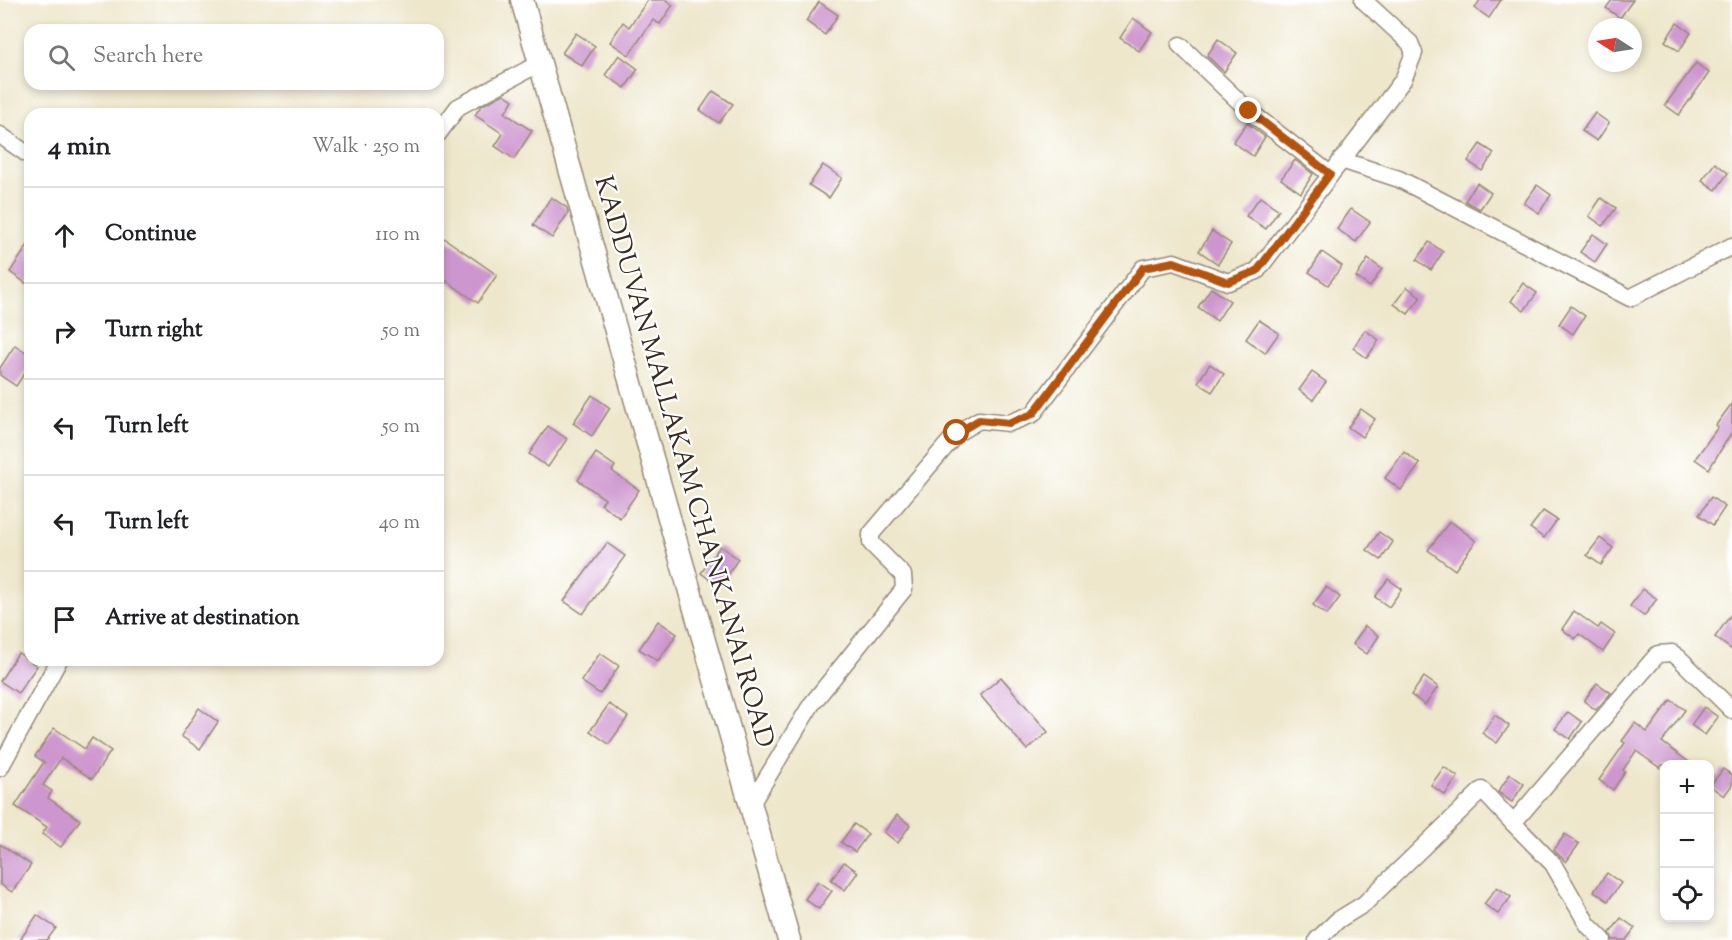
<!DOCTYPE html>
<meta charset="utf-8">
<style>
body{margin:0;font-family:"Sorts Mill Goudy",serif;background:#f2f2f2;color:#202124}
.controls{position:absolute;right:18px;bottom:18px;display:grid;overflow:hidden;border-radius:12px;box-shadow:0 3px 9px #0003}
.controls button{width:54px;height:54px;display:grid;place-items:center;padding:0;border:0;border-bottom:2px solid #e0e0e0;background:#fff;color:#202124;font:30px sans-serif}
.compass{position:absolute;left:1588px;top:18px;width:54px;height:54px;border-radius:50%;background:#fff;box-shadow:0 3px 9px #0003;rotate:282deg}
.stop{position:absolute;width:18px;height:18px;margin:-14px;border:4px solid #b45309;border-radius:50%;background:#fff}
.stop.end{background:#b45309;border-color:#fff;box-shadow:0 2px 6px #0008}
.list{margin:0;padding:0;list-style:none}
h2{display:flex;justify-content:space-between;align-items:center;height:78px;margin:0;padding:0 24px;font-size:26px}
h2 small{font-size:20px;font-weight:400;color:#757577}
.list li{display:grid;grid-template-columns:39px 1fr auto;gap:18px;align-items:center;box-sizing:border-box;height:96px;padding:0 24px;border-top:2px solid #e0e0e0}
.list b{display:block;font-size:22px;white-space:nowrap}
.list em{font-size:20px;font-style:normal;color:#757577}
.icon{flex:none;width:33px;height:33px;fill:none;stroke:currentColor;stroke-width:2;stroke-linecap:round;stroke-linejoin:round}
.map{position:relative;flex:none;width:1732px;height:940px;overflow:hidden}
.search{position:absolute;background:#fff;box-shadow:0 3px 9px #0003;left:24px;top:24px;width:420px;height:66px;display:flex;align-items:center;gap:15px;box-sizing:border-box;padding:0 21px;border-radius:18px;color:#757577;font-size:22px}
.panel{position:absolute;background:#fff;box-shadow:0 3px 9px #0003;left:24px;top:108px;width:420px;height:558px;border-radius:18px}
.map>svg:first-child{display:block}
.building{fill:#ce96cf}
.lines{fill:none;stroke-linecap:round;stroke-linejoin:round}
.minor-casing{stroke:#948875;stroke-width:19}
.secondary-casing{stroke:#948875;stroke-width:25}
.minor{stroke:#fff;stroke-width:16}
.secondary{stroke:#fff;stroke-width:22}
.route{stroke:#b45309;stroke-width:8}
.labels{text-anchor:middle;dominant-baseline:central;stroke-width:4.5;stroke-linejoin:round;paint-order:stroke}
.street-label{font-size:26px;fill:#3b2a1e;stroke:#fff}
</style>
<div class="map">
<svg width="1732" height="940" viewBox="0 0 1732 940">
<rect width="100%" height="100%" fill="#fff"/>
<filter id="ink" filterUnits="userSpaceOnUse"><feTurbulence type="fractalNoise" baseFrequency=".0167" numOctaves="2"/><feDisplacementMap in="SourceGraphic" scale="12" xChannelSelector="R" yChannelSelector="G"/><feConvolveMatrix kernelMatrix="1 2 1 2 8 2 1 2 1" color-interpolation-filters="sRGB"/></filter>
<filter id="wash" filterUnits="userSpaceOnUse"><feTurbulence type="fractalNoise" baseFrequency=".008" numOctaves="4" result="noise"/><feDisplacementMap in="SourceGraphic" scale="24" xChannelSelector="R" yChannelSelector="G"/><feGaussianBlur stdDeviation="1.35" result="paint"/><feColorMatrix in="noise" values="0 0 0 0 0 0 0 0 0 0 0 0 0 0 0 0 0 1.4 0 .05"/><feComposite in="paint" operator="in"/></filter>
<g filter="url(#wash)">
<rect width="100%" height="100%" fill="#eee7cc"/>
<g id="blocks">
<g class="building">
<polygon points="648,0 666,0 673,5 660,24 653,20 629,55 610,42 623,22 629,27"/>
<polygon points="1480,0 1501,0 1489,18 1475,8"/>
<polygon points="1612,0 1633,0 1620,18 1606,8"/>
<polygon points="819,2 838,15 825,35 806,21"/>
<polygon points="1133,18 1152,32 1139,51 1120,38"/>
<polygon points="1677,23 1691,33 1679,51 1665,41"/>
<polygon points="576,33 595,46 582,66 562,53"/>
<polygon points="1218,39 1237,53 1224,72 1207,56"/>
<polygon points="619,55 638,69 625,88 605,75"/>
<polygon points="1696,63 1709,73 1679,115 1665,105"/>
<polygon points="713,91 733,104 719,123 700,110"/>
<polygon points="504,94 513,100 505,113 532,131 514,159 495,146 503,134 475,115 481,106"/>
<polygon points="1595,113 1609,123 1597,141 1582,131"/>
<polygon points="1247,123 1265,137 1253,156 1233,142"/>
<polygon points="1480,144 1494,153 1482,171 1468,161"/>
<polygon points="1295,160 1313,174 1301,193 1281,179"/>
<polygon points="1715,163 1728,173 1716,190 1702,180"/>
<polygon points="823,165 842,178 829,198 809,185"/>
<polygon points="1477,183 1491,193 1480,209 1465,201"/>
<polygon points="1537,185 1551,195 1539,213 1524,203"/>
<polygon points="551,197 567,208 568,213 552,238 533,225"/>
<polygon points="1260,197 1279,210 1266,229 1246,216"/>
<polygon points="1601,198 1616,208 1603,226 1589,216"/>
<polygon points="1351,209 1370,222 1356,242 1337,229"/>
<polygon points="1212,231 1231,244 1218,264 1199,251"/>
<polygon points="1593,234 1607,244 1595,262 1580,252"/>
<polygon points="444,238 497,275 478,303 438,275 438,247"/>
<polygon points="30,242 30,286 10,272"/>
<polygon points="1429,242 1443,252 1431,270 1417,260"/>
<polygon points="1322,252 1342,266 1328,285 1309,272"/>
<polygon points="1368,259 1382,269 1370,287 1356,277"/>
<polygon points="1523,283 1537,293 1524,311 1511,301"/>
<polygon points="1407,287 1421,297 1408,314 1394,304"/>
<polygon points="1211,288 1230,301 1217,321 1198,307"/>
<polygon points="1571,306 1585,316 1573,334 1559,324"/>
<polygon points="1259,320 1279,333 1265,353 1246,339"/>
<polygon points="1365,330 1379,340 1367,358 1353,348"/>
<polygon points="15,345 30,355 30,365 16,386 0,375 0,368"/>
<polygon points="1210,364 1224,374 1212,392 1198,382"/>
<polygon points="1312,372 1326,382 1313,400 1299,390"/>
<polygon points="592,395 610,408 592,436 573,423"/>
<polygon points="1732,403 1732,432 1709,469 1695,459 1718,427 1716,425"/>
<polygon points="1361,409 1375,419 1362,437 1348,427"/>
<polygon points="548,426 567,439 548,467 529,454"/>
<polygon points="1404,452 1420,464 1401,490 1385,478"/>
<polygon points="596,453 615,466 612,471 639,490 620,518 601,504 605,499 578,480"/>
<polygon points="1711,497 1725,507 1713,525 1699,515"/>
<polygon points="1543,511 1557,520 1544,538 1530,528"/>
<polygon points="1450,521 1476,541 1455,570 1428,550"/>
<polygon points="1379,532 1393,542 1381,560 1367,550"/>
<polygon points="1600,538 1613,548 1601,565 1587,555"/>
<polygon points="607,543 625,556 583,614 564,601"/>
<polygon points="720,546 738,559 720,587 701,573"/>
<polygon points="1388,579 1402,589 1389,607 1375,597"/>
<polygon points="1326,587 1340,597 1327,615 1313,605"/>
<polygon points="1643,589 1657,599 1644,616 1630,606"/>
<polygon points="1574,611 1598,628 1601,624 1615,634 1603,652 1579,634 1575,639 1562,629"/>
<polygon points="1732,613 1732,650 1715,637"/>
<polygon points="658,621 677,634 658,661 639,649"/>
<polygon points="1365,626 1379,636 1367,654 1353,644"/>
<polygon points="18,653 37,666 18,693 0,681"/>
<polygon points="600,653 619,666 600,694 581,681"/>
<polygon points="1001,677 1048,732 1027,750 980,695"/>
<polygon points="1424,677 1438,687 1425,705 1411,695"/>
<polygon points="1597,683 1611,693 1596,710 1584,701"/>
<polygon points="1671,700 1685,710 1662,742 1693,765 1662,765 1660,768 1636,751 1623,770 1625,772 1613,790 1599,780 1625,743 1622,741 1635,723 1647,732"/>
<polygon points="609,704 628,717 609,744 590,731"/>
<polygon points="1704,707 1718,717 1705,735 1691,725"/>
<polygon points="199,708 218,722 200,749 181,736"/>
<polygon points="1568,712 1582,722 1570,739 1555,729"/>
<polygon points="1495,715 1509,726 1497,743 1482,733"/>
<polygon points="54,728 85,749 92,738 111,751 92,779 61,758 43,785 52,791 48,798 80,820 61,847 42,834 47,827 15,806 44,762 35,756"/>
<polygon points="1444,767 1458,777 1445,795 1431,785"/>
<polygon points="1723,769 1732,775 1732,785 1724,796 1710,786"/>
<polygon points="1510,774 1524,784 1512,802 1498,792"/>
<polygon points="897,815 910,825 898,843 884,832"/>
<polygon points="854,824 868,834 855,852 841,842"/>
<polygon points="1565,834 1579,844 1566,862 1554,850"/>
<polygon points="0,844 31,865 12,892 0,884"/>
<polygon points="844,862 858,872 845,890 831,880"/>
<polygon points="1607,873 1621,883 1608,901 1594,891"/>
<polygon points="818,881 832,891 819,909 805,899"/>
<polygon points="1497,887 1511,897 1498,914 1484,904"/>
<polygon points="37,915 56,928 47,940 20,940"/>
<polygon points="1621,918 1635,928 1626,940 1613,940 1610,933"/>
</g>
</g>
</g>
<g filter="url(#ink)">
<use href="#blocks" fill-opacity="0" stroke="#948875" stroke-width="1.5"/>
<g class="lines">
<g class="minor-casing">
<g id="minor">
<polyline points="1180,45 1249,111 1330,174"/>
<polyline points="438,134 458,107 540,63"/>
<polyline points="0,135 30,156"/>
<polyline points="1341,160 1399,179 1630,298 1732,246"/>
<polyline points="0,768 59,660"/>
<polyline points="751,804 811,705 904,589 903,575 871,543 871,534 957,433 979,420 1009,423 1033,414 1143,268 1174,262 1228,282 1257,271 1403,80 1414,53 1410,43 1363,0"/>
<polyline points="1513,823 1553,864 1588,925 1603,940"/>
<polyline points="1317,940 1338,920 1364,904 1482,790 1513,823 1658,654 1672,653 1679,658 1732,710"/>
</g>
</g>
<g class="secondary-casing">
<polyline id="secondary" points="522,0 789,940"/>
</g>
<use href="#minor" class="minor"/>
<use href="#secondary" class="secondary"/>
</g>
</g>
<g class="lines" filter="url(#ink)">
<polyline class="route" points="957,433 979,420 1009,423 1033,414 1143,268 1174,262 1228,282 1257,271 1330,174 1249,111"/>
</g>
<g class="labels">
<g class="street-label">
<text transform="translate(683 462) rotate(74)">KADDUVAN MALLAKAM CHANKANAI ROAD</text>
</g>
</g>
</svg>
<div class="controls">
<button>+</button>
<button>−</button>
<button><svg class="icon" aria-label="locate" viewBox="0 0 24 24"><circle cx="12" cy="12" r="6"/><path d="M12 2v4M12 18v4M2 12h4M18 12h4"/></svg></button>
</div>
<svg class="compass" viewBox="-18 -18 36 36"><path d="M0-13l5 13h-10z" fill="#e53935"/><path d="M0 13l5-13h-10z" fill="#757577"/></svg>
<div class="stop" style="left:957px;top:433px"></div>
<div class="stop end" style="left:1249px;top:111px"></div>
<div class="search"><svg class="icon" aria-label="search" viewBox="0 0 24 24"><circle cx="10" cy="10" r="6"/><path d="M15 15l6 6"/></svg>Search here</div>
<section class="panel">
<h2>4 min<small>Walk · 250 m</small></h2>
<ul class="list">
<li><svg class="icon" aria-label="ahead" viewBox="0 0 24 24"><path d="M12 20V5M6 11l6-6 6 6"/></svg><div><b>Continue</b></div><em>110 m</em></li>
<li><svg class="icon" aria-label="right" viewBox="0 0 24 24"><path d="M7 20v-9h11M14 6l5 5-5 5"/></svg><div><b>Turn right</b></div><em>50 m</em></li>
<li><svg class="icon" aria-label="left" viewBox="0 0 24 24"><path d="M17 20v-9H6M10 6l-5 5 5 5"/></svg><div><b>Turn left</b></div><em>50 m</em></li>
<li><svg class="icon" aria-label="left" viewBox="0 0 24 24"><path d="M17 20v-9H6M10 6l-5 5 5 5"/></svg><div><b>Turn left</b></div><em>40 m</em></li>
<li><svg class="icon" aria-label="arrive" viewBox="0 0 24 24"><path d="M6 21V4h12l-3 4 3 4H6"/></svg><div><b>Arrive at destination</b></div></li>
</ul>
</section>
</div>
